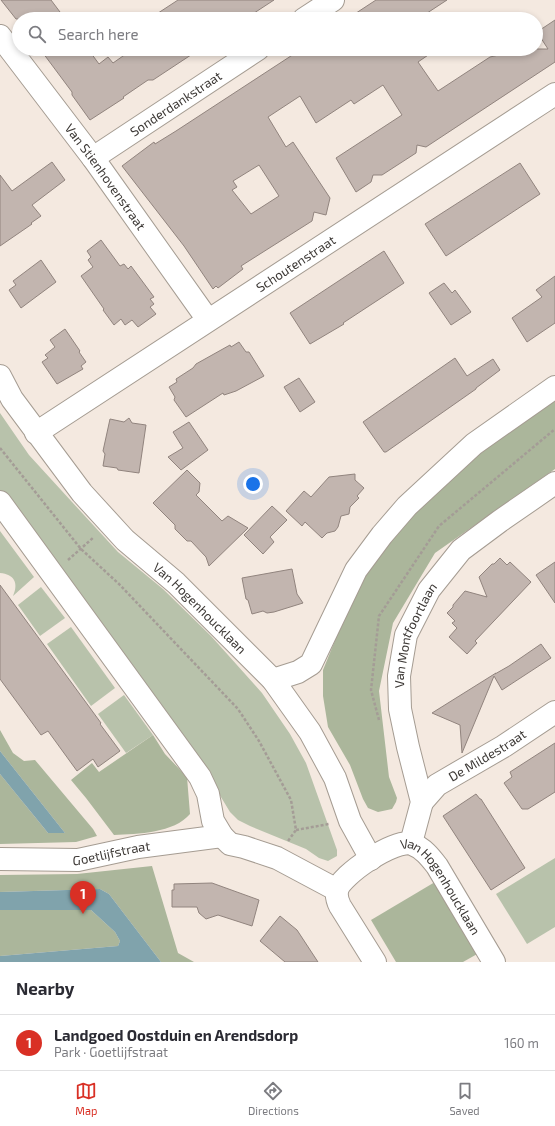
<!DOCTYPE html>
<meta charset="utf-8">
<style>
body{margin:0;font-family:"Exo 2",sans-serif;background:#f7f7f7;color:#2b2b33}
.you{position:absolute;left:253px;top:484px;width:14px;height:14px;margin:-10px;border:3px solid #fff;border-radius:50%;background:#1a73e8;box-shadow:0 0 0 6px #1a73e833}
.badge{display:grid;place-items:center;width:26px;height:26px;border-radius:50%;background:#d93025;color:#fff;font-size:13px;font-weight:700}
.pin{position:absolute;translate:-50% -33px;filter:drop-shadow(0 1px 2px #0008)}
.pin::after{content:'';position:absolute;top:21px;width:14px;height:12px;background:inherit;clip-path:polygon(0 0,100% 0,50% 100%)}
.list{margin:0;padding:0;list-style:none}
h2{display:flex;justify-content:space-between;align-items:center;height:52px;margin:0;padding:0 16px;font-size:17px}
h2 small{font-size:13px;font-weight:400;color:#7c7c81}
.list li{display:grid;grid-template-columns:26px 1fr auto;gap:12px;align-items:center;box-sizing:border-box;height:56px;padding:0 16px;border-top:1px solid #e1e1e2}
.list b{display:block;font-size:15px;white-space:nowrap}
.list p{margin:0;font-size:13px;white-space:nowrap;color:#7c7c81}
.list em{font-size:13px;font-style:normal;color:#7c7c81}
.icon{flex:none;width:22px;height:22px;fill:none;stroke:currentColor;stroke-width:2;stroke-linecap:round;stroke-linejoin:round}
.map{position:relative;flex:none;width:555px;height:962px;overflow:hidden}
.search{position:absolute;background:#fff;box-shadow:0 2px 6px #0003;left:12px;right:12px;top:12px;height:44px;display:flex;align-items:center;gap:10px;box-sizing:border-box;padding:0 14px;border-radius:22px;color:#7c7c81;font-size:15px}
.sheet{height:108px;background:#fff}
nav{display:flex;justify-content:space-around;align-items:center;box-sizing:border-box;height:56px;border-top:1px solid #e1e1e2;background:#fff;font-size:11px;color:#7c7c81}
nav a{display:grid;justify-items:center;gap:2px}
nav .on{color:#d93025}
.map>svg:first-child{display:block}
.green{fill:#b8c2ab}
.forest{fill:#abb69b}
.water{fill:#80a3ac}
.building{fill:#c2b5af;stroke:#91847e;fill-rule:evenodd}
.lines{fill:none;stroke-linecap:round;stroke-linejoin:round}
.street-casing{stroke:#a59c92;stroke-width:24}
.path{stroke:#a49c96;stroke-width:2.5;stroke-dasharray:3 2;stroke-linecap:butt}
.street{stroke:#fff;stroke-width:22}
.labels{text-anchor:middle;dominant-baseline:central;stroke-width:3;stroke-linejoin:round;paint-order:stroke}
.street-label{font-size:13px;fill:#3d3936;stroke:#f4e9e0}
</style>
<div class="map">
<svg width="555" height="962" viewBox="0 0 555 962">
<rect width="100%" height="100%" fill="#f4e9e0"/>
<g class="green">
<polygon points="0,413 29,455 72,502 118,552 163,589 211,636 262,693 290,734 306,763 337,850 337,856 328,861 319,858 306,849 250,826 238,820 230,812 204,769 53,565 0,491"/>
<path d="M0,531L34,577L13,596C19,583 14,574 0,573Z"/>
<polygon points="41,587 65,618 40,636 18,605"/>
<polygon points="71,627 115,688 91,706 47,644"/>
<polygon points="124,695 153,735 126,753 98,714"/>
<polygon points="555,858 555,927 527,944 496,894"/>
</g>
<g class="forest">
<polygon points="555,395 555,469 435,553 393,623 379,691 389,777 397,798 396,802 392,809 378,812 368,808 363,799 350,765 328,727 323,696 323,670 347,611 364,575 388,537 478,454"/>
<polygon points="0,730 13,753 24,761 35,760 93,829 97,836 76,842 0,844 0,774 48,833 65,833 0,751"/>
<path d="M153,735L165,754L187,777L190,814C174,833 138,834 114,835L86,798L71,780L92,763L99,772Z"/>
<polygon points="152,866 178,953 194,962 161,962 109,894 100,889 0,892 0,875 77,874"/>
<polygon points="435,882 479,953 463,962 396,962 371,920"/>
<polygon points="81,909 91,910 115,932 120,941 118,946 0,956 0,910"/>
</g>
<g class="water">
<polygon points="0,751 65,833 48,833 0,774"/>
<polygon points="100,889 109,894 161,962 0,962 0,956 118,946 120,941 115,932 91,910 0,910 0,892"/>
</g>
<g class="building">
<polygon points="1,0 51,0 60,12 52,19 16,19"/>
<polygon points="178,0 274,0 245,19 149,19"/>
<polygon points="376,0 447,0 418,19 347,19"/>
<path d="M555,20V62L426,147L417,145L416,153L382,175H373L371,182L356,192L336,158L402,115L383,85L354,104L351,100L316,123L300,96L268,117L286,147L293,142L330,198L326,215L314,212L312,221L241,266L243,269L218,288L216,286L213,289L184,246L122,166L154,142L155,144L176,131L297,52L298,53L305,49H437L418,62L438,91L490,57L503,54L511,49H548L537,32ZM259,165L279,196L251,214L232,190L237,187L233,181Z"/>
<polygon points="40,49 82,49 84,52 88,49 99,64 108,57 113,63 133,49 200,49 153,80 148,80 123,97 124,98 90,120 72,95 72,92"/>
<polygon points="52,162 65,180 32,205 41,216 31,223 32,224 0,246 0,175 12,191"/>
<polygon points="520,163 540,194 446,256 425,224"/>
<polygon points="101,240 120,266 124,264 128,269 131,266 154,297 150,299 154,304 150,307 156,314 138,327 132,320 125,325 121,319 114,325 103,310 104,309 81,276 93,267 88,260 91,257 87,251"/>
<polygon points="384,251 404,283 343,323 344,324 310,344 290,313"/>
<polygon points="41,260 56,282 21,308 9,290 16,285 13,281"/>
<polygon points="555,276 555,323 527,342 512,318 542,297 536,290"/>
<polygon points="444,283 452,293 455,290 471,312 451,325 429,293"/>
<polygon points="65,329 80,351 79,352 86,362 81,366 83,369 57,384 42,362 48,358 45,355 55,347 50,340"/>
<polygon points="239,342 246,352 249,352 264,376 236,391 224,395 223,393 186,417 174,400 175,397 169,387 177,382 176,379 193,368 196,364 230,345 231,347"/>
<polygon points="455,358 467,376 493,359 500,370 476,388 476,389 386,452 384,452 363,422"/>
<polygon points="299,378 315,402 300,412 284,387"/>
<polygon points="129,418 132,423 146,425 139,473 118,470 117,468 103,466 105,454 103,451 110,419 124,422"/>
<polygon points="189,422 208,450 181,470 168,457 183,448 173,432"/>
<polygon points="187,470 200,483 199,492 196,495 222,521 228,516 248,528 209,566 206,557 191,541 187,541 175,529 175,525 153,503"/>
<polygon points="355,474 355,480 364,488 357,496 359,498 350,507 349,514 341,516 338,527 335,531 327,533 322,538 305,522 302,526 286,511 304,491 311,497 329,477"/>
<polygon points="272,506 287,520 270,537 274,542 263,554 244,535"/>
<polygon points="500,558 507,565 510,562 531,582 475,641 477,643 467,654 449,637 457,628 452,623 455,621 447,613 453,607 453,605 465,591 487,597 479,577 492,564 494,564"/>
<polygon points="555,562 555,603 536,575"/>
<polygon points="292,569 297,594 303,603 274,612 267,613 263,611 252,614 248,600 246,599 242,578"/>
<polygon points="0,585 101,723 100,724 120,751 98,767 93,759 77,771 48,731 41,735 0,679"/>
<polygon points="541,644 551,658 502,690 494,676 462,753 460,725 432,713 496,673 495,674 509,666"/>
<polygon points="555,743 555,792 528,809 522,809 504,783 512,777 510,772"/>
<polygon points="476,794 480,799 481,799 525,868 491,890 443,816"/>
<polygon points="212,883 259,900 252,926 218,915 206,919 199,913 197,907 172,907 172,890 174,890 174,884"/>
<polygon points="280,916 297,930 318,962 285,962 260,941"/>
</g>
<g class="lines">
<g class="street-casing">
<g id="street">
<polyline points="304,19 333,0"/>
<path id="s1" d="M0,36L93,158L208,320"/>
<path id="s2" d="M93,158L258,49"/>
<path id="s3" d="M0,376L12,399L82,493L125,540L176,583L273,680L310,732L335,778L350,821L371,859"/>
<path id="s4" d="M36,433L555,94"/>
<polyline points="0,502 200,777 208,794 213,821 222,836 230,844 244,847 277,858 337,890"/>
<polyline points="273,680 298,672 311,664 356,570 382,535 407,506 474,444 555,387"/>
<path id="s5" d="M422,802L437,785L504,746L555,712"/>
<path id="s6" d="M411,843L422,802L408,747L400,709L399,676L406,635L429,590L461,550L500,521L555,483"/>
<path id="s7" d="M0,859L78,860L138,847L222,836"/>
<path id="s8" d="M375,962L340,906C338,902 336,897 337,891C340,875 396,838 412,844C423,848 430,857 437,866L494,962"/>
</g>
</g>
<g class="path">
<polyline points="0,448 81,549 119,584 238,709 259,741 291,800 296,830 288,841"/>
<polyline points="68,560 94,537"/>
<polyline points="379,720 371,690 379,616 439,526 555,429"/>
<polyline points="296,830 329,824"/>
</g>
<use href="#street" class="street"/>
</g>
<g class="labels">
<g class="street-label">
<text stroke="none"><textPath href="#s2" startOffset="99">Sonderdankstraat</textPath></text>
<text stroke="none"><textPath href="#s1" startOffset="176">Van Stienhovenstraat</textPath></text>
<text stroke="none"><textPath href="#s4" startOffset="310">Schoutenstraat</textPath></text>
<text stroke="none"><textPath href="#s3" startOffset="308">Van Hogenhoucklaan</textPath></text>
<text stroke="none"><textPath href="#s6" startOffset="215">Van Montfoortlaan</textPath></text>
<text stroke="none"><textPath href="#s5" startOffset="81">De Mildestraat</textPath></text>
<text stroke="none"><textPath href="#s7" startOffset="112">Goetlijfstraat</textPath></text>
<text stroke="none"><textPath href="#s8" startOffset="224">Van Hogenhoucklaan</textPath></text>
</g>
</g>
</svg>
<div class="you"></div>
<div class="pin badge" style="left:83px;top:914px">1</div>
<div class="search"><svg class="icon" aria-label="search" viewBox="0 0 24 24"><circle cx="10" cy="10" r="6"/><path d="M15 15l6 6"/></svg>Search here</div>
</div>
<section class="sheet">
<h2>Nearby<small></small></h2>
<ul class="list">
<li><span class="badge">1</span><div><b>Landgoed Oostduin en Arendsdorp</b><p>Park · Goetlijfstraat</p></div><em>160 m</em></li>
</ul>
</section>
<nav>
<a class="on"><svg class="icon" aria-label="map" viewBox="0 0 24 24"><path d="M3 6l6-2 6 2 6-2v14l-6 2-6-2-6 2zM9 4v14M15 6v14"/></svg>Map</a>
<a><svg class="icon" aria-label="directions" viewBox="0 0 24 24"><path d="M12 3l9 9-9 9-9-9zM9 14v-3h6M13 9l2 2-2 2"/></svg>Directions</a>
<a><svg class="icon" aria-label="saved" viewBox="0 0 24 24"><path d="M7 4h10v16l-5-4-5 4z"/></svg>Saved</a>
</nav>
